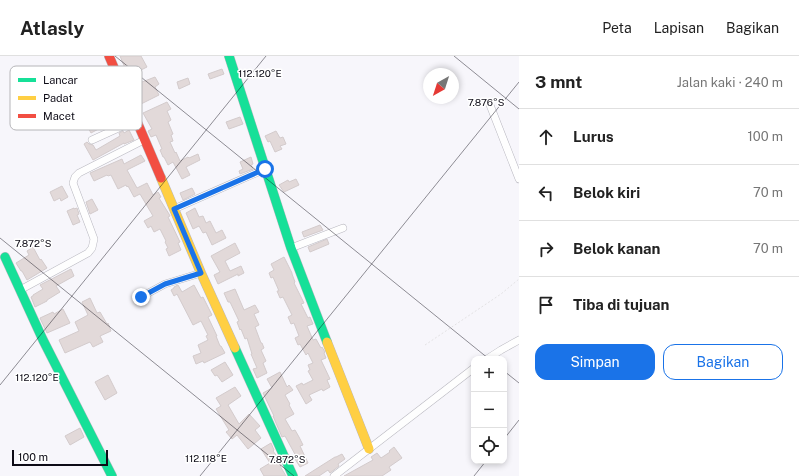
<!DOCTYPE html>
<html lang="id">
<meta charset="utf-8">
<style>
body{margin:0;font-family:"Public Sans",sans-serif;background:#f2f2f2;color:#222}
.controls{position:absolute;right:12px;bottom:12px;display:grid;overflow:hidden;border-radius:8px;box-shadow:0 2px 6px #0003}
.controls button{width:36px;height:36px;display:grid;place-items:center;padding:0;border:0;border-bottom:1px solid #e0e0e0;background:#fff;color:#222;font:20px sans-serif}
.compass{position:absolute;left:423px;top:12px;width:36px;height:36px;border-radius:50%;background:#fff;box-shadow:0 2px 6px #0003;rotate:219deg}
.scale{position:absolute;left:12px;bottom:10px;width:96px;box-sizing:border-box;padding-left:4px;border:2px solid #0d0b16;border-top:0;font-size:11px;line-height:14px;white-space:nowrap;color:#0d0b16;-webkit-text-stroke:3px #fff;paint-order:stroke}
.stop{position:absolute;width:12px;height:12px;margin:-9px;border:3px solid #1a73e8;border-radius:50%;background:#fff}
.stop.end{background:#1a73e8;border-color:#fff;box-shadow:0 1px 4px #0008}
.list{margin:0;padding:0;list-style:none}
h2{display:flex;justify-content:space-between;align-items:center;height:52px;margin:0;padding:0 16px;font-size:17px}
h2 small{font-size:13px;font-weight:400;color:#767676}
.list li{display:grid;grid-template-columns:26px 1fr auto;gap:12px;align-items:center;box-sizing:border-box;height:56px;padding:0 16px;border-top:1px solid #e0e0e0}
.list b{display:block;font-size:15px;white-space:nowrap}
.list em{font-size:13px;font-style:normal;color:#767676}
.actions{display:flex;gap:8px;padding:12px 16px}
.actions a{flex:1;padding:9px 0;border:1px solid #1a73e8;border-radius:12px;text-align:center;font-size:14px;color:#1a73e8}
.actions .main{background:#1a73e8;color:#fff}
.icon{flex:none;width:22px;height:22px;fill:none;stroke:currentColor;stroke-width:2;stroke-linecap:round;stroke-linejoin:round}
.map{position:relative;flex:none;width:519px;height:420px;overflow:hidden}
header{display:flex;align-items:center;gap:24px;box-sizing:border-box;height:56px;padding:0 20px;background:#fff;border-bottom:1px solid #e0e0e0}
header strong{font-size:19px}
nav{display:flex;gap:22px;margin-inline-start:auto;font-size:14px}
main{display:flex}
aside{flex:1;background:#fff}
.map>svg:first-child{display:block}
.building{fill:#e2d9d9;stroke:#d3cbcc}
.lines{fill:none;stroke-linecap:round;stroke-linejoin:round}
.street-casing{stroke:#b9b8c0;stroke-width:8}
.fast-casing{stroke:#b9b8c0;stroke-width:10}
.slow-casing{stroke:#b9b8c0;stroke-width:10}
.jam-casing{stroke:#b9b8c0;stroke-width:10}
.path{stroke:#e3e2e4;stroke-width:1;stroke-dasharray:2 2;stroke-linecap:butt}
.street{stroke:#fefefe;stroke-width:7}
.fast{stroke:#16e098;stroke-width:9}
.slow{stroke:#ffcf43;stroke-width:9}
.jam{stroke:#f24e42;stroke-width:9}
.route{stroke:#1a73e8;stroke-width:5}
.ticks{fill:none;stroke:#0d0b16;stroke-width:1;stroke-opacity:0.45}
.key{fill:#fff;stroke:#b6b6b9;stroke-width:1}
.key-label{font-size:11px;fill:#0d0b16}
.ticks-label{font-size:10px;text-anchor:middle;fill:#0d0b16;stroke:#fff;stroke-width:3;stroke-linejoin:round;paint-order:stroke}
</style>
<header>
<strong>Atlasly</strong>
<nav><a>Peta</a><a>Lapisan</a><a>Bagikan</a></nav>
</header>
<main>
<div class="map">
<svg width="519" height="420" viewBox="0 0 519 420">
<rect width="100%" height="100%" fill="#f7f6fb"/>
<g class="building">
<polygon points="120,0 141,0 147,11 137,16 142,26 155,21 159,28 155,31 159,39 137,50 130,33 132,32 124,12 125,12"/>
<polygon points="222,13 224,18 210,23 208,18"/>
<polygon points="188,22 190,28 179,33 177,26"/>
<polygon points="108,31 113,41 110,43 119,62 117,64 119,66 111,70 109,68 108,68 91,77 84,64 93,60 90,55 97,51 91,40"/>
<polygon points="167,46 171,53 167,55 171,64 168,66 173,78 171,79 173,85 170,86 175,97 176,96 180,105 188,101 189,102 198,98 200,104 186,111 190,119 182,123 173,106 168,109 164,101 163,101 160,94 162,93 156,79 151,81 148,75 152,73 143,57"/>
<polygon points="240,61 243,68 229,73 226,66"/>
<polygon points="129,74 134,84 124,88 124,87 93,104 84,88 87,86 89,88 93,89 96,94 120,80 119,77 123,75 124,77"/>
<polygon points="276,75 280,82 283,81 286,88 280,90 282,93 275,96 270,85 268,86 265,80"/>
<polygon points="141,99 145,105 127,114 137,132 147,127 153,139 158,136 161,141 159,142 169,158 170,160 168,161 180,186 178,187 181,194 169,200 166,193 168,192 165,186 166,185 160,173 154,176 151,170 148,172 144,165 153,160 140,138 134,141 128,130 127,131 126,129 118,133 111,119 108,120 107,119 94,125 90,117 122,103 124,108"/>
<polygon points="251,101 253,108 251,109 253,113 240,118 239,115 243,113 240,106"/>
<polygon points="296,123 299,129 284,136 279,129 288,124 289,126"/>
<polygon points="62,130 68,141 61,145 60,142 54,145 50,136"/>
<polygon points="192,132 195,138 183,144 180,137"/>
<polygon points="92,143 98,154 90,158 86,146"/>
<polygon points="74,152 74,153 77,152 79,158 77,159 80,166 73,169 67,155"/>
<polygon points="195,152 199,161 203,160 206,167 210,165 216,177 222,174 226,182 212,189 206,176 203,177 199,170 193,173 186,157"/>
<polygon points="320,169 323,174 304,181 302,176"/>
<polygon points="327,183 329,188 310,196 308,191"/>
<polygon points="235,187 240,197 225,205 230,215 241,210 244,217 238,220 238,218 218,228 214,219 220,216 211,200"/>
<polygon points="33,191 40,204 41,203 47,212 27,224 22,215 21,215 16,207 29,199 27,195"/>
<polygon points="284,201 292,217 292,218 295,226 294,227 304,247 301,248 308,262 310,261 313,268 307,270 313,284 316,283 321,292 322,291 325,296 324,297 326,302 321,304 330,323 327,324 330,331 323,335 322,333 309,339 312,344 306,348 296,330 302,327 303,329 313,324 308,315 310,314 308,309 313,307 308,297 306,299 300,288 298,289 295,282 299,280 294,267 291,268 288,261 292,259 283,241 280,242 277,235 279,235 273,221 271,222 269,217 274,214 271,208"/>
<polygon points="71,213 74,220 56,230 60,236 47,244 47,245 35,251 31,241 33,240 33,239 43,233 40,229"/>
<polygon points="178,229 182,236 194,229 201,242 203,241 212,259 208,261 217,280 216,280 220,290 221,290 225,297 204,307 203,305 196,308 193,300 201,297 198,289 208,284 206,280 208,279 201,265 193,269 177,238 174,240 171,234 174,232 174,231"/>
<polygon points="235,233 244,254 255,249 259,256 254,258 259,269 255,271 261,287 262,287 264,292 261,294 266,305 263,307 267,317 257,322 253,313 257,312 251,298 252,298 247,282 245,283 241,273 240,274 237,266 239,265 230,246 228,246 224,237"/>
<polygon points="90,242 97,257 100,256 107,268 108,267 111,275 100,280 103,286 93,291 90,286 65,297 59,284 79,275 75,266 88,259 82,246"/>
<polygon points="63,253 70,267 47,277 40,262 53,256 54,258"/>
<polygon points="225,306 233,319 222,326 217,319 215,320 211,314"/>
<polygon points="280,316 287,331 289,329 293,334 285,339 290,348 289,349 294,358 285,363 292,375 295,374 299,381 303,389 300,390 308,407 300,411 295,403 297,402 285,380 282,381 273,360 274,360 263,337 272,332 267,323"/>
<polygon points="108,319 117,337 105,344 95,326"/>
<polygon points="235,331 241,340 228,349 239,368 249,358 260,370 255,374 261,382 248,393 237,379 232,383 226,376 229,374 216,353 221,350 216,342"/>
<polygon points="80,372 84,381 70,389 65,380"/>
<polygon points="271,387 274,394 273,395 278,402 281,409 280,410 286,420 264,420 260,413 270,407 261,393"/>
<polygon points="394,391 402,402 389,411 391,414 382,420 344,420 373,404 371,401 377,397 381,402 390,396 389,395"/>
<polygon points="342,398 345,403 338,408 339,410 330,417 328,414 319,420 305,420 335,401 336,401"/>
</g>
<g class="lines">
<g class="street-casing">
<g id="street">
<polyline points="490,49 519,123"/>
<polyline points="92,84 136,64"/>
<polyline points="174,153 265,113"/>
<polyline points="291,192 343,172"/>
<polyline points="20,234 88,197 92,192 94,183 73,127 75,121 79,117 144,84"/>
<polyline points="141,241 165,228 201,217"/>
<polyline points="487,303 501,294 519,284"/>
<polyline points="334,420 474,312"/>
</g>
</g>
<g class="fast-casing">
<g id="fast">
<polyline points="229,0 291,192 327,286"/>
<polyline points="5,201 43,284 112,420"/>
<polyline points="235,292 293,420"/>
</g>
</g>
<g class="slow-casing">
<g id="slow">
<polyline points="161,122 201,217 235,292"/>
<polyline points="327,286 369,393"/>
</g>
</g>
<g class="jam-casing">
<polyline id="jam" points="109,0 161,122"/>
</g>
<polyline class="path" points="425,289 501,238 519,223"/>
<use href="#street" class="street"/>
<use href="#fast" class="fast"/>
<use href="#slow" class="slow"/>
<use href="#jam" class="jam"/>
</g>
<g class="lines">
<polyline class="route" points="141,241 165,228 201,217 174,153 265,113"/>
</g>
<path class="ticks" d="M115,0L489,303M454,0L519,53M0,182L294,420M504,315L519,327M0,329L266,0M504,383L519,364M200,420L519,26M474,420L486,405"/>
<rect x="10" y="10" width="132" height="64" rx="6" class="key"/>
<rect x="18" y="22" width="18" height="4" fill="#16e098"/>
<rect x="18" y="40" width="18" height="4" fill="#ffcf43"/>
<rect x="18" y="58" width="18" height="4" fill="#f24e42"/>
<g class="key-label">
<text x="43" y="28">Lancar</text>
<text x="43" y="46">Padat</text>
<text x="43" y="64">Macet</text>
</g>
<g class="ticks-label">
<text x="260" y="21">112.120°E</text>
<text x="486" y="50">7.876°S</text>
<text x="33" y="191">7.872°S</text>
<text x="37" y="325">112.120°E</text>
<text x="206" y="406">112.118°E</text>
<text x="287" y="407">7.872°S</text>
</g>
</svg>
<div class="controls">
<button>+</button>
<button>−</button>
<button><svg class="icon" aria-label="locate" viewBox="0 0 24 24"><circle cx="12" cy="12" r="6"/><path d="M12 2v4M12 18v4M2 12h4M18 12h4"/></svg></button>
</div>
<svg class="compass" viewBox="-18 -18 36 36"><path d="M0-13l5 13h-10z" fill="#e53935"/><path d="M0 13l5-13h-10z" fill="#767676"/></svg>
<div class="scale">100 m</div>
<div class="stop" style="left:265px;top:113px"></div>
<div class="stop end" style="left:141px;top:241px"></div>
</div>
<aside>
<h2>3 mnt<small>Jalan kaki · 240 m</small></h2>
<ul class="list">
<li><svg class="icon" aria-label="ahead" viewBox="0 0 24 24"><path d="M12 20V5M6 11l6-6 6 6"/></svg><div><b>Lurus</b></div><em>100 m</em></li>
<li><svg class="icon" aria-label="left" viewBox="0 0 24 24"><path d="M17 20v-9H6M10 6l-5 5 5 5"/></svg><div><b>Belok kiri</b></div><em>70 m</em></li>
<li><svg class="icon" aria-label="right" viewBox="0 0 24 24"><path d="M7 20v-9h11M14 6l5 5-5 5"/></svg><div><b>Belok kanan</b></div><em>70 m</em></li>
<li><svg class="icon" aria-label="arrive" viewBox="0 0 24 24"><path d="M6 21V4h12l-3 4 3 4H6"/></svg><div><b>Tiba di tujuan</b></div></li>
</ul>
<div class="actions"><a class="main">Simpan</a><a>Bagikan</a></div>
</aside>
</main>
